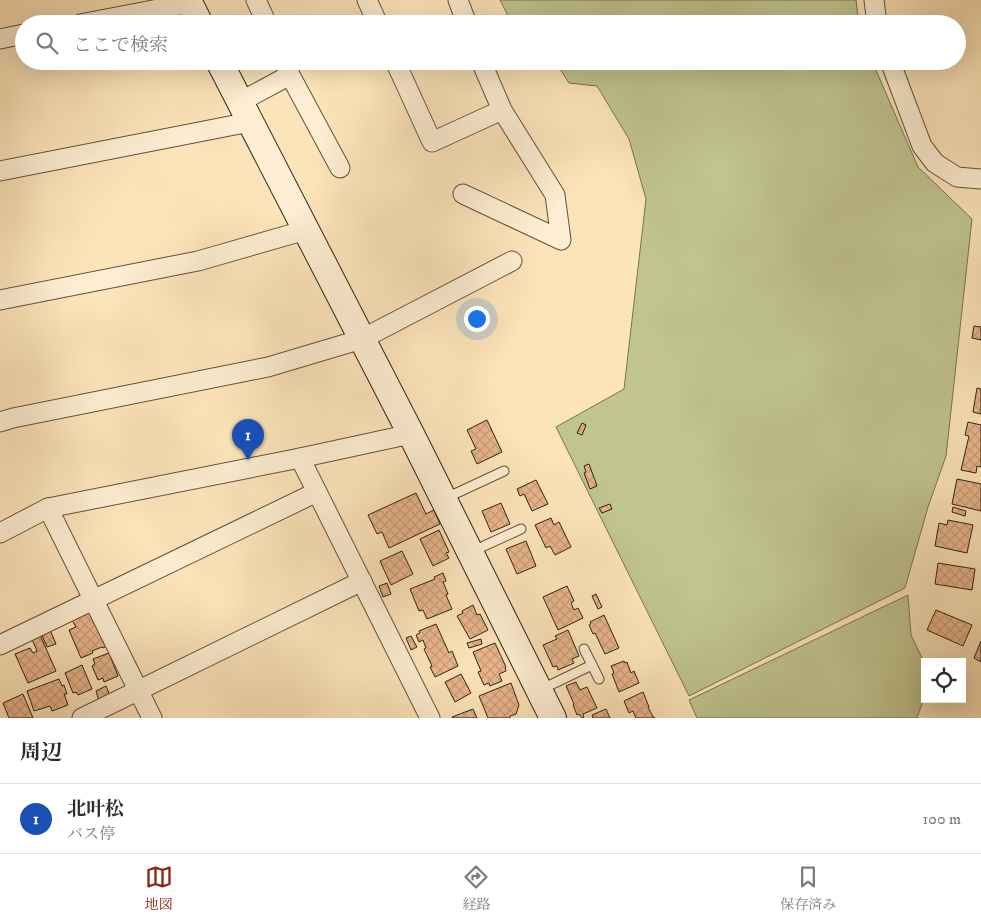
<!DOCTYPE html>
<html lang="ja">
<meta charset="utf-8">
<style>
body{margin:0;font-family:"IM FELL DW Pica","Noto Serif JP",serif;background:#f2f2f3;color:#2b2b33}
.controls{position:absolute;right:15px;bottom:15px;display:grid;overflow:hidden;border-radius:0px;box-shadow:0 5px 20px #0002}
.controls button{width:45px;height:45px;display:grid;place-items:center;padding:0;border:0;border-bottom:1px solid #e1e1e2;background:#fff;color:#2b2b33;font:25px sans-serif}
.you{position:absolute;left:476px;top:318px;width:18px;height:18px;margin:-12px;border:4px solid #fff;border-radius:50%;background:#1a73e8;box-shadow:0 0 0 8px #1a73e833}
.badge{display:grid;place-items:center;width:32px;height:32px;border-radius:50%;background:#8f2418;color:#fff;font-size:16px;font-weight:700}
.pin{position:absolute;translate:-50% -41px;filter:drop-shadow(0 1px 2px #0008)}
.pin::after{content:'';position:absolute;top:26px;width:18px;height:15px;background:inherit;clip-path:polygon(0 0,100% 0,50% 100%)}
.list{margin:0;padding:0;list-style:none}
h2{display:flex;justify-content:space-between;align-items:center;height:65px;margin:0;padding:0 20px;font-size:21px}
h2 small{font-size:16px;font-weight:400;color:#7c7c81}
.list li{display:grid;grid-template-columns:32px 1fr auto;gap:15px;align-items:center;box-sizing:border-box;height:70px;padding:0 20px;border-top:1px solid #e1e1e2}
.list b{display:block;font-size:19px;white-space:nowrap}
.list p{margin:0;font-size:16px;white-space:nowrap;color:#7c7c81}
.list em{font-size:16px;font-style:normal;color:#7c7c81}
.icon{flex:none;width:28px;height:28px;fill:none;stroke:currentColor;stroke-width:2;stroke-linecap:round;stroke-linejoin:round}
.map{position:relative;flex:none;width:981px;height:718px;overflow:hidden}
.search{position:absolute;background:#fff;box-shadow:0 5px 20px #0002;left:15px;right:15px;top:15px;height:55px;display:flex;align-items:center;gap:12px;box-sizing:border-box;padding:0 18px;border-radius:28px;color:#7c7c81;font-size:19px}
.sheet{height:135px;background:#fff}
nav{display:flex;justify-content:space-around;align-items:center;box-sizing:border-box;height:70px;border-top:1px solid #e1e1e2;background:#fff;font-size:14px;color:#7c7c81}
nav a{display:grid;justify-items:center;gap:2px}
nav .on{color:#8f2418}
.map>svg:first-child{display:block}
.green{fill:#c0c48f;stroke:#777351}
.building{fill:url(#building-cross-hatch);stroke:#2e2213}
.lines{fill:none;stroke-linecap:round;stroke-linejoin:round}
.lane-casing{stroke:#62523c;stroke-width:11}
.street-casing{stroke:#62523c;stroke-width:21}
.secondary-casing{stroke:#2e2213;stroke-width:28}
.lane{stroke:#fdedd2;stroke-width:9}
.street{stroke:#fdedd2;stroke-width:19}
.secondary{stroke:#fdedd2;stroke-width:26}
</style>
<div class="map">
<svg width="981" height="718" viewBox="0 0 981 718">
<defs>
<pattern id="building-cross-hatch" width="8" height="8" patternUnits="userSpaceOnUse" patternTransform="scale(1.25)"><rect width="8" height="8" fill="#e9b58b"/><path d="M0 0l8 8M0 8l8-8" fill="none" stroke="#c89b77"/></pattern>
</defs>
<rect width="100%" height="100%" fill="#fce4b9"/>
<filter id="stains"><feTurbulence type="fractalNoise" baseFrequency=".004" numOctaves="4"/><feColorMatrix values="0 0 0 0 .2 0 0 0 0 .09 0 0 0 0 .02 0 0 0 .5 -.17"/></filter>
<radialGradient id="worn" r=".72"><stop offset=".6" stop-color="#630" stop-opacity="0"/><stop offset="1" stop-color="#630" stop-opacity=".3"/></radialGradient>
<g class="green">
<polygon points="500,0 856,0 859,24 512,24"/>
<polygon points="555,61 872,61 918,167 972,219 946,456 928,507 905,588 689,696 556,427 624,389 646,199 629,139 597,86 569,83"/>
<polygon points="908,595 911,635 923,660 925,666 925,695 917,718 697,718 689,700"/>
</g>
<g class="building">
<polygon points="974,326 981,327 981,340 972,338"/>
<polygon points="977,388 981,389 981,414 973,412"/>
<polygon points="487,420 502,452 477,464 471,451 476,449 467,430"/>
<polygon points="968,422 981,425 981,467 977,466 976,473 961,470 969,436 965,435"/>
<polygon points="582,423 586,425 582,435 577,433"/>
<polygon points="589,464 597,486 590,489 584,473 586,472 584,466"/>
<polygon points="957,479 981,484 981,511 952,504"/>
<polygon points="536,480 548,504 532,511 524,494 520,496 517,489"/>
<polygon points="416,493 426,514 434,510 440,524 389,548 382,532 377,534 368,515"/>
<polygon points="501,503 510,524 491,532 482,511"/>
<polygon points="610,504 612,509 602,513 599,508"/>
<polygon points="953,507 966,511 965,516 952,512"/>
<polygon points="551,518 554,525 559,522 571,547 555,555 550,546 546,548 535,525"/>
<polygon points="948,520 973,525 967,553 935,546 939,523 947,525"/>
<polygon points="439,530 449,552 446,553 449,558 433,566 420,539"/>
<polygon points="526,541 536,566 517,574 506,549"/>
<polygon points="402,551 413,574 391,585 380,561"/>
<polygon points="938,563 975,569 972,590 935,584"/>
<polygon points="443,573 446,581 443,582 448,594 446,595 452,609 427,619 423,610 419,611 410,589 435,579 434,577"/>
<polygon points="387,583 391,594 383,597 379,586"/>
<polygon points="567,586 574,601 571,603 574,610 578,608 583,618 558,630 543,597"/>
<polygon points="596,594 602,607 598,609 592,596"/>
<polygon points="473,605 477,615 480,614 488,630 470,639 457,616 463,613 462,611"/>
<polygon points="936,610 972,625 963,646 927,630"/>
<polygon points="89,613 91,616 94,615 107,646 103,648 102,647 92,651 93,653 81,658 69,630 76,627 72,620"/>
<polygon points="604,615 619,648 605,654 595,633 593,634 589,625 591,624 590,622"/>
<polygon points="436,624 449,653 452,651 458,666 435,677 430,667 432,666 424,649 426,648 423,640 419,642 416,635 420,633 419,631"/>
<polygon points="50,630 56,644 47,647 41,633"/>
<polygon points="568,630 579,656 572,659 574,663 558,670 557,666 553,667 543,645 557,639 555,636"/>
<polygon points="40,635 56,671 28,683 15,654 30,648 33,653 37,651 32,639"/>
<polygon points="411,636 417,647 411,650 406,638"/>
<polygon points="481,639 482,644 469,648 467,643"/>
<polygon points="981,641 981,662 974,658"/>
<polygon points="495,643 506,667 505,668 506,671 499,674 502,681 490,686 489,683 484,685 478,672 481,671 473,652"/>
<polygon points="109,653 118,676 104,682 103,678 98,680 92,666 95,664 93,659"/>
<polygon points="624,661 625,663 627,662 631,673 634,671 639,683 619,692 612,674 614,673 611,666"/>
<polygon points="82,665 92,689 78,695 76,692 73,693 65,673"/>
<polygon points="461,674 471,693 455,702 445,682"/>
<polygon points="59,679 62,686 64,685 67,694 64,694 68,705 52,711 50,706 34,711 27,691"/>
<polygon points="576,682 580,690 587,687 597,708 583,714 584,717 582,718 579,714 577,715 573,705 574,704 566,686"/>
<polygon points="511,683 519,705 516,714 510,716 510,718 488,718 479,696"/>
<polygon points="106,686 110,696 99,701 96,691"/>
<polygon points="643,692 649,707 648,707 653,717 654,717 655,718 636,718 633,711 629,713 624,701"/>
<polygon points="23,694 33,718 9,718 3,703"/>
<polygon points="473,709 477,718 453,718 452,717"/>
<polygon points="606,709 610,718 593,718 592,715"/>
</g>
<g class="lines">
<g class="lane-casing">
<g id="lane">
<polyline points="446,498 504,471"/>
<polyline points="473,551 521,529"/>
<polyline points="584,649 592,665"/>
<polyline points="542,689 592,665 599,679"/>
</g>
</g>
<g class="street-casing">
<g id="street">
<polyline points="256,0 267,24"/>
<polyline points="367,0 378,24"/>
<polyline points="458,0 467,24"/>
<polyline points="874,0 877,24"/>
<polyline points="80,24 190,3"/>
<polyline points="0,39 24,34"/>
<polyline points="395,61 432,142 502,110"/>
<polyline points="890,61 922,146 935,163 957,177 981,179"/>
<polyline points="290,75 340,168"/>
<polyline points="240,102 290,75 284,61"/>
<polyline points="0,171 250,122"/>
<polyline points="463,194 561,240 555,195 502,110 481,61"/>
<polyline points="0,300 198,261 306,230"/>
<polyline points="0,422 13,418 268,367 362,339 512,261"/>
<polyline points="300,458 430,718"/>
<polyline points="48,508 152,718"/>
<polyline points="0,533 48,508 300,458 411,434"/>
<polyline points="0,645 317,492"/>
<polyline points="82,718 362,581"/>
</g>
</g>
<g class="secondary-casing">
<g id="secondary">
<polyline points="188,0 200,24"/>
<polyline points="219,61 411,434 553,718"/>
</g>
</g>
<use href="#lane" class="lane"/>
<use href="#street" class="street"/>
<use href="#secondary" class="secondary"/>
</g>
<rect width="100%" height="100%" filter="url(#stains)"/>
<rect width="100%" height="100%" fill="url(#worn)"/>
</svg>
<div class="controls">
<button><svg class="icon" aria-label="locate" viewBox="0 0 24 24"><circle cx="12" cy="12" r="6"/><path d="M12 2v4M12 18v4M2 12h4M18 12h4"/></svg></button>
</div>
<div class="you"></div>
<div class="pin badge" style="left:248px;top:460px;background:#1a4fb4">1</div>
<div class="search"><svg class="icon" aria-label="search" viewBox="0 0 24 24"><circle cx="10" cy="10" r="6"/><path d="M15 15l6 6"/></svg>ここで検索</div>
</div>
<section class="sheet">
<h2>周辺<small></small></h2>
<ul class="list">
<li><span class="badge" style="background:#1a4fb4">1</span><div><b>北叶松</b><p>バス停</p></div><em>100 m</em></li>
</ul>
</section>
<nav>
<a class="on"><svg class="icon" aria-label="map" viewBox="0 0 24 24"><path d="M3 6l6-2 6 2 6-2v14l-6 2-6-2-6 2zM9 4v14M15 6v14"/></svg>地図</a>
<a><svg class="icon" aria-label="directions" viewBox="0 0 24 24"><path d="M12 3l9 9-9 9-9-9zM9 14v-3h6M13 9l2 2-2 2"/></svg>経路</a>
<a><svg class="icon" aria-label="saved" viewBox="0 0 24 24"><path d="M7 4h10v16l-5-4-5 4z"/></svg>保存済み</a>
</nav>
